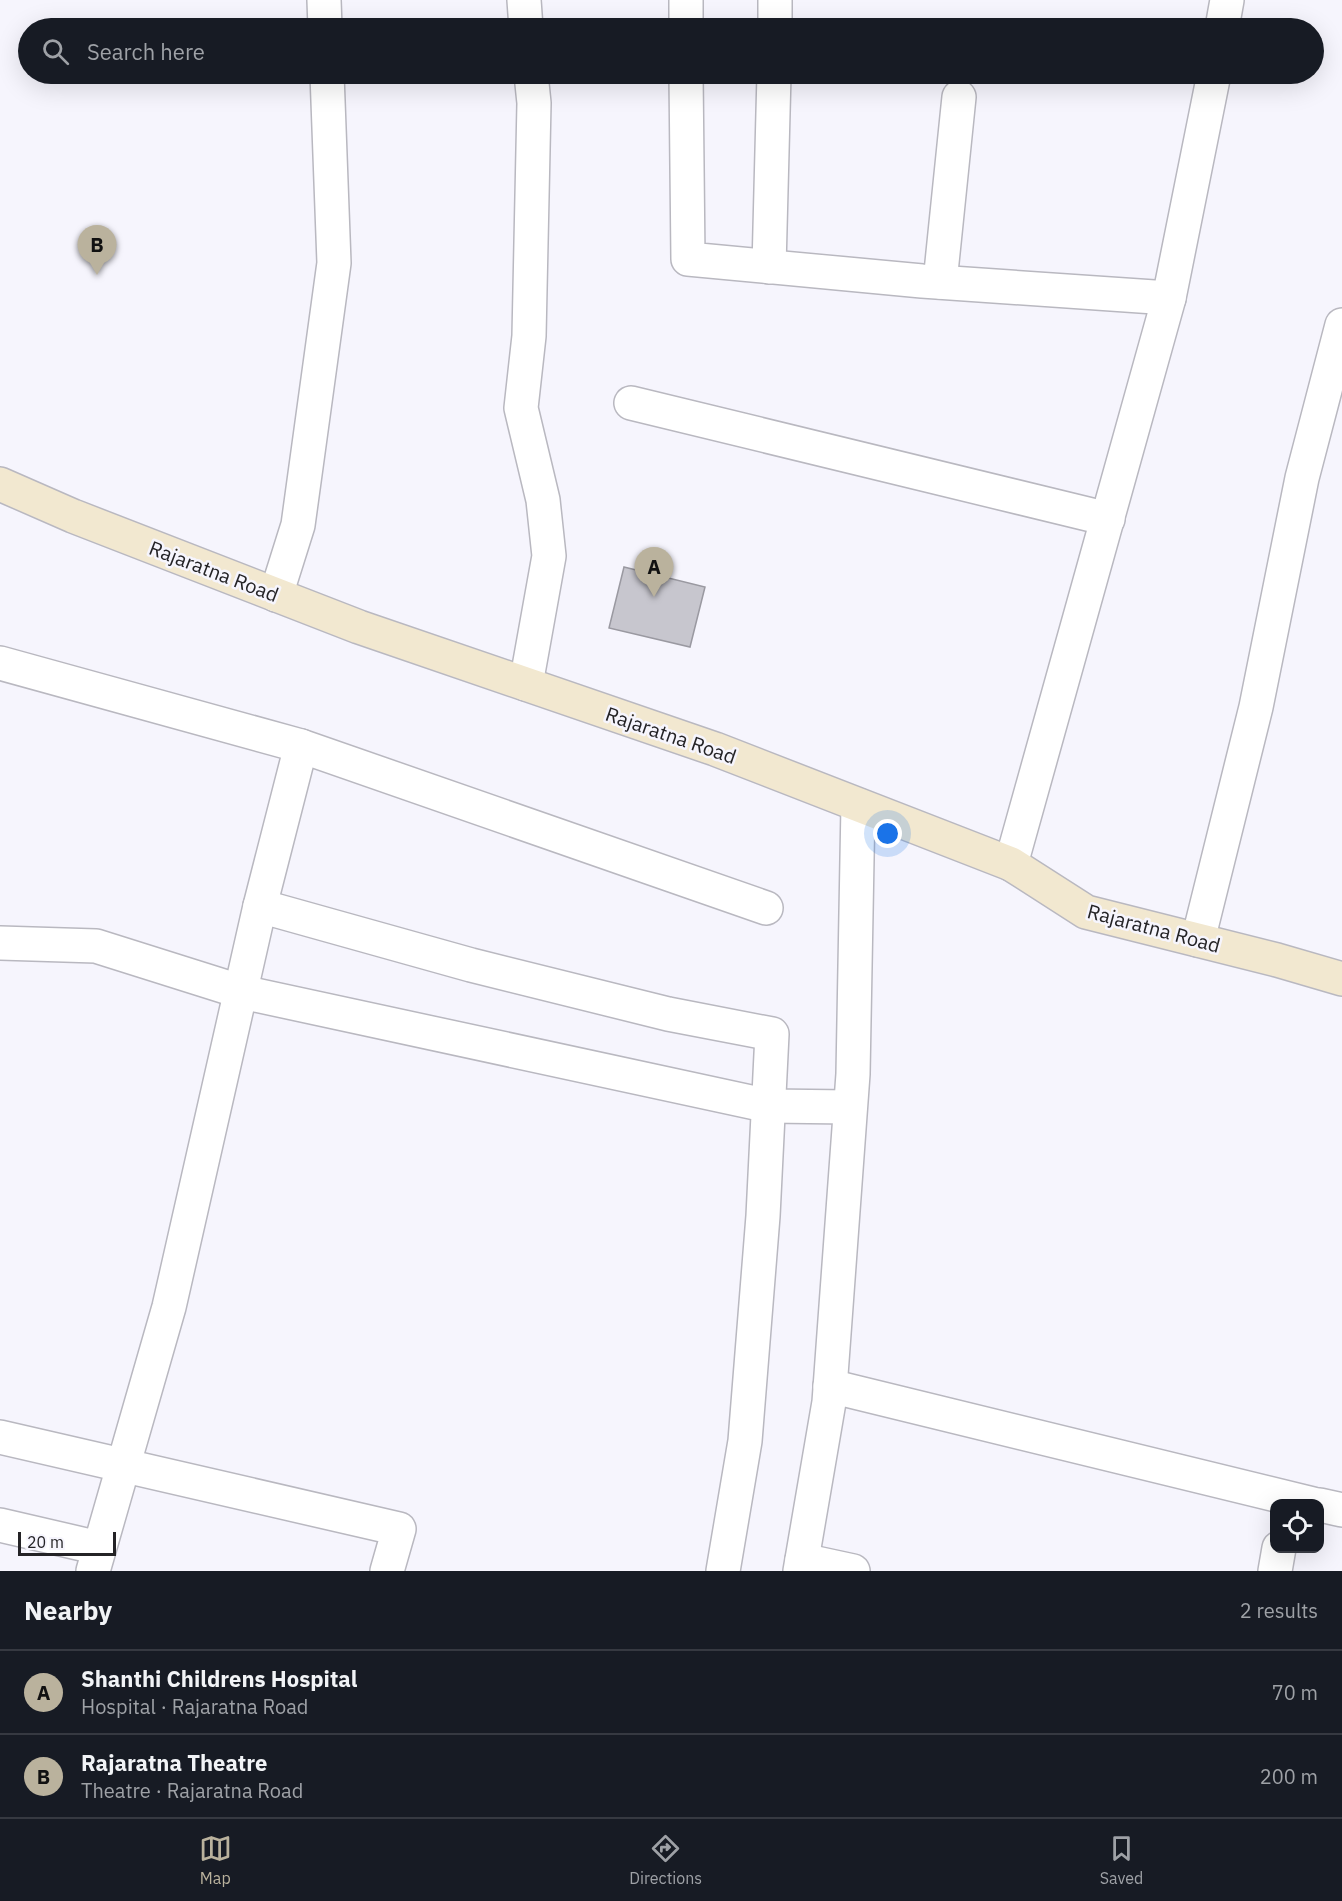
<!DOCTYPE html>
<meta charset="utf-8">
<style>
body{margin:0;font-family:"IBM Plex Sans",sans-serif;background:#242831;color:#f1f3f6}
.controls{position:absolute;right:18px;bottom:18px;display:grid;overflow:hidden;border-radius:12px;box-shadow:0 6px 24px #0002}
.controls button{width:54px;height:54px;display:grid;place-items:center;padding:0;border:0;border-bottom:2px solid #363941;background:#171b24;color:#f1f3f6;font:30px sans-serif}
.scale{position:absolute;left:18px;bottom:15px;width:98px;box-sizing:border-box;padding-left:6px;border:3px solid #242326;border-top:0;font-size:16px;line-height:21px;white-space:nowrap;color:#242326;-webkit-text-stroke:4px #f6f5fd;paint-order:stroke}
.you{position:absolute;left:888px;top:834px;width:21px;height:21px;margin:-15px;border:4px solid #fff;border-radius:50%;background:#1a73e8;box-shadow:0 0 0 9px #1a73e833}
.badge{display:grid;place-items:center;width:39px;height:39px;border-radius:50%;background:#bab29d;color:#111;font-size:20px;font-weight:700}
.pin{position:absolute;translate:-50% -50px;filter:drop-shadow(0 2px 3px #0008)}
.pin::after{content:'';position:absolute;top:32px;width:21px;height:18px;background:inherit;clip-path:polygon(0 0,100% 0,50% 100%)}
.list{margin:0;padding:0;list-style:none}
h2{display:flex;justify-content:space-between;align-items:center;height:78px;margin:0;padding:0 24px;font-size:26px}
h2 small{font-size:20px;font-weight:400;color:#9ea1a6}
.list li{display:grid;grid-template-columns:39px 1fr auto;gap:18px;align-items:center;box-sizing:border-box;height:84px;padding:0 24px;border-top:2px solid #363941}
.list b{display:block;font-size:22px;white-space:nowrap}
.list p{margin:0;font-size:20px;white-space:nowrap;color:#9ea1a6}
.list em{font-size:20px;font-style:normal;color:#9ea1a6}
.icon{flex:none;width:33px;height:33px;fill:none;stroke:currentColor;stroke-width:2;stroke-linecap:round;stroke-linejoin:round}
.map{position:relative;flex:none;width:1342px;height:1571px;overflow:hidden}
.search{position:absolute;background:#171b24;box-shadow:0 6px 24px #0002;left:18px;right:18px;top:18px;height:66px;display:flex;align-items:center;gap:15px;box-sizing:border-box;padding:0 21px;border-radius:33px;color:#9ea1a6;font-size:22px}
.sheet{height:246px;background:#171b24}
nav{display:flex;justify-content:space-around;align-items:center;box-sizing:border-box;height:84px;border-top:2px solid #363941;background:#171b24;font-size:16px;color:#9ea1a6}
nav a{display:grid;justify-items:center;gap:3px}
nav .on{color:#bab29d}
.map>svg:first-child{display:block}
.building{fill:#c7c6ce;stroke:#9a99a1;stroke-width:1.5}
.lines{fill:none;stroke-linecap:round;stroke-linejoin:round}
.street-casing{stroke:#b9b8c0;stroke-width:36}
.secondary-casing{stroke:#b9b8c0;stroke-width:36}
.street{stroke:#fff;stroke-width:33}
.secondary{stroke:#f2e8d0;stroke-width:33}
.labels{text-anchor:middle;dominant-baseline:central;stroke-width:5;stroke-linejoin:round;paint-order:stroke}
.street-label{font-size:20px;fill:#242326;stroke:#f6f5fd}
</style>
<div class="map">
<svg width="1342" height="1571" viewBox="0 0 1342 1571">
<rect width="100%" height="100%" fill="#f6f5fd"/>
<polygon class="building" points="624,567 705,587 690,647 609,628"/>
<g class="lines">
<g class="street-casing">
<g id="street">
<polyline points="324,0 325,28"/>
<polyline points="524,0 526,28"/>
<polyline points="686,0 686,28"/>
<polyline points="775,28 775,0"/>
<polyline points="1222,28 1227,0"/>
<polyline points="686,74 688,259 922,281 1169,298"/>
<polyline points="769,267 774,74"/>
<polyline points="940,282 959,97"/>
<polyline points="631,403 1108,519"/>
<polyline points="276,595 298,525 334,263 327,74"/>
<polyline points="0,663 301,746 260,906 169,1307 93,1571"/>
<polyline points="526,684 549,556 543,500 521,408 529,336 534,103 531,74"/>
<polyline points="301,746 766,908"/>
<polyline points="1011,864 1169,298 1214,74"/>
<polyline points="260,906 471,965 668,1014 772,1034 763,1216 745,1441 723,1571"/>
<polyline points="1198,940 1256,707 1302,478 1342,325"/>
<polyline points="0,943 96,946 242,992 769,1106 850,1107"/>
<polyline points="830,1386 1313,1504"/>
<polyline points="0,1437 399,1529 387,1571"/>
<polyline points="1320,1505 1342,1510"/>
<polyline points="0,1525 99,1548"/>
<polyline points="802,1560 853,1571"/>
<polyline points="800,1571 829,1402 853,1074 858,805"/>
<polyline points="1275,1571 1279,1548"/>
</g>
</g>
<g class="secondary-casing">
<polyline id="secondary" points="0,484 73,516 359,627 715,749 1011,864 1086,912 1277,960 1342,979"/>
</g>
<use href="#street" class="street"/>
<use href="#secondary" class="secondary"/>
</g>
<g class="labels">
<g class="street-label">
<text transform="translate(214 571) rotate(21)">Rajaratna Road</text>
<text transform="translate(671 735) rotate(19)">Rajaratna Road</text>
<text transform="translate(1154 928) rotate(15)">Rajaratna Road</text>
</g>
</g>
</svg>
<div class="controls">
<button><svg class="icon" aria-label="locate" viewBox="0 0 24 24"><circle cx="12" cy="12" r="6"/><path d="M12 2v4M12 18v4M2 12h4M18 12h4"/></svg></button>
</div>
<div class="scale">20 m</div>
<div class="you"></div>
<div class="pin badge" style="left:654px;top:597px">A</div>
<div class="pin badge" style="left:97px;top:275px">B</div>
<div class="search"><svg class="icon" aria-label="search" viewBox="0 0 24 24"><circle cx="10" cy="10" r="6"/><path d="M15 15l6 6"/></svg>Search here</div>
</div>
<section class="sheet">
<h2>Nearby<small>2 results</small></h2>
<ul class="list">
<li><span class="badge">A</span><div><b>Shanthi Childrens Hospital</b><p>Hospital · Rajaratna Road</p></div><em>70 m</em></li>
<li><span class="badge">B</span><div><b>Rajaratna Theatre</b><p>Theatre · Rajaratna Road</p></div><em>200 m</em></li>
</ul>
</section>
<nav>
<a class="on"><svg class="icon" aria-label="map" viewBox="0 0 24 24"><path d="M3 6l6-2 6 2 6-2v14l-6 2-6-2-6 2zM9 4v14M15 6v14"/></svg>Map</a>
<a><svg class="icon" aria-label="directions" viewBox="0 0 24 24"><path d="M12 3l9 9-9 9-9-9zM9 14v-3h6M13 9l2 2-2 2"/></svg>Directions</a>
<a><svg class="icon" aria-label="saved" viewBox="0 0 24 24"><path d="M7 4h10v16l-5-4-5 4z"/></svg>Saved</a>
</nav>
